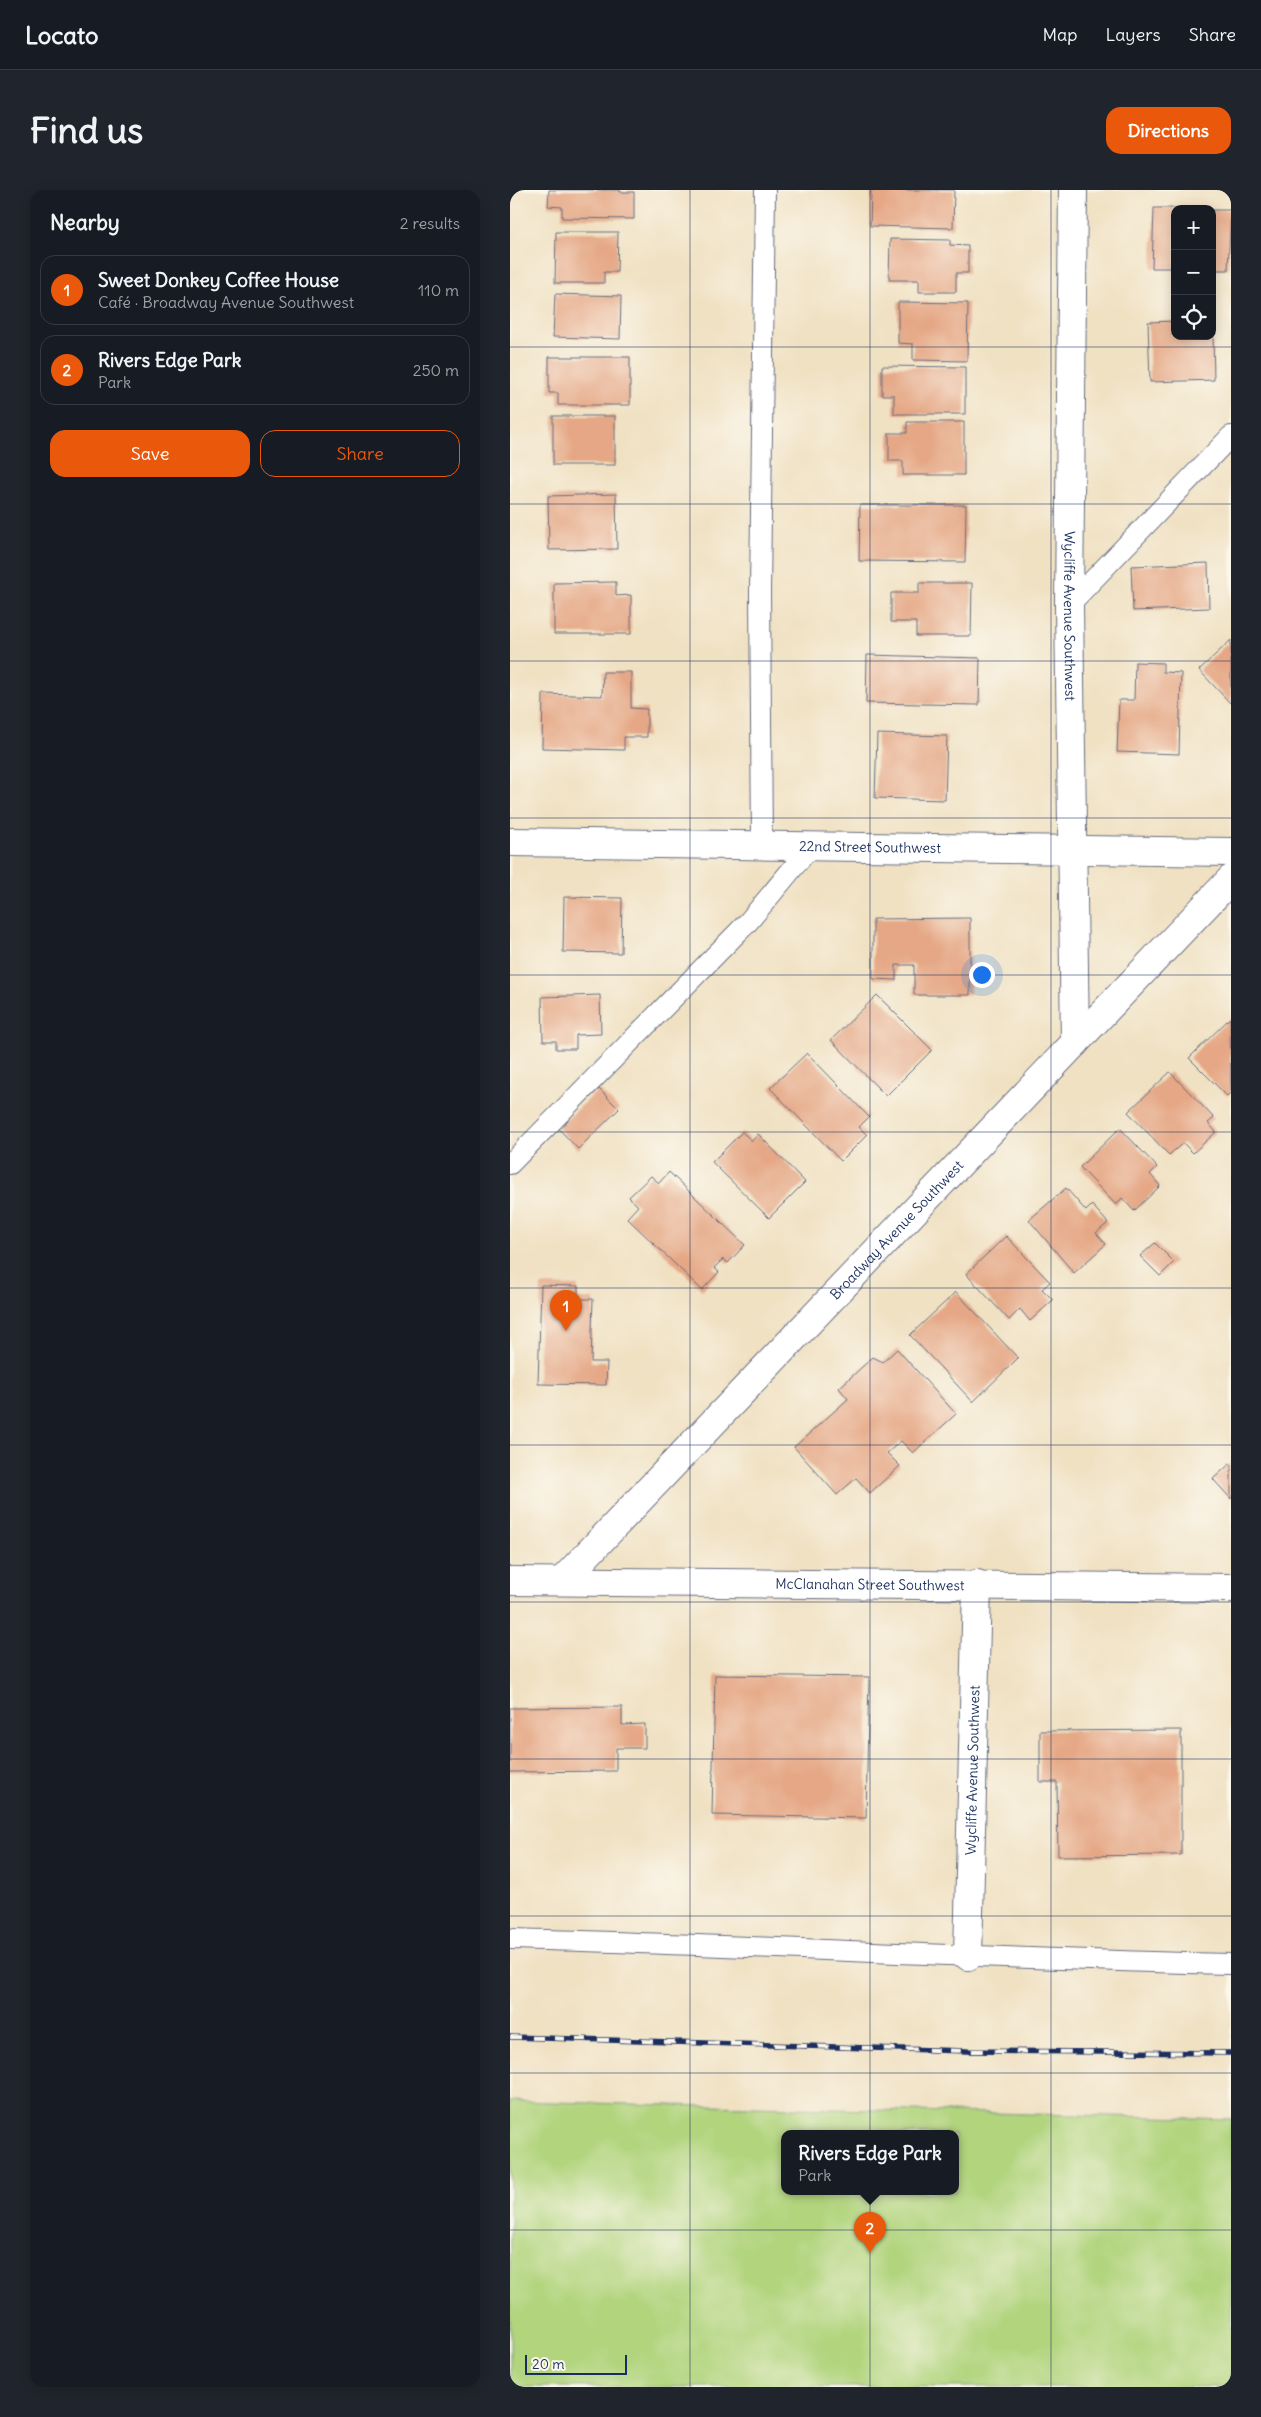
<!DOCTYPE html>
<meta charset="utf-8">
<style>
body{margin:0;font-family:Delius,sans-serif;background:#20242c;color:#f1f3f6}
.controls{position:absolute;right:15px;top:15px;display:grid;overflow:hidden;border-radius:10px;box-shadow:0 2px 12px #0003}
.controls button{width:45px;height:45px;display:grid;place-items:center;padding:0;border:0;border-bottom:1px solid #363941;background:#171b24;color:#f1f3f6;font:25px sans-serif}
.scale{position:absolute;left:15px;bottom:12px;width:102px;box-sizing:border-box;padding-left:5px;border:2px solid #1b2f5e;border-top:0;font-size:14px;line-height:18px;white-space:nowrap;color:#1b2f5e;-webkit-text-stroke:4px #fbf7ec;paint-order:stroke}
.you{position:absolute;left:471px;top:784px;width:18px;height:18px;margin:-12px;border:4px solid #fff;border-radius:50%;background:#1a73e8;box-shadow:0 0 0 8px #1a73e833}
.badge{display:grid;place-items:center;width:32px;height:32px;border-radius:50%;background:#ea580c;color:#fff;font-size:16px;font-weight:700}
.pin{position:absolute;translate:-50% -41px;filter:drop-shadow(0 1px 2px #0008)}
.pin::after{content:'';position:absolute;top:26px;width:18px;height:15px;background:inherit;clip-path:polygon(0 0,100% 0,50% 100%)}
.popup{position:absolute;left:271px;top:1940px;width:178px;height:65px;box-sizing:border-box;display:grid;place-content:center;border-radius:10px;background:#171b24;filter:drop-shadow(0 1px 4px #0005);font-size:16px;white-space:nowrap;color:#9ea1a6}
.popup b{font-size:19px;color:#f1f3f6}
.popup::after{content:'';position:absolute;left:50%;top:100%;margin-left:-10px;border:10px solid transparent;border-top-color:#171b24}
.list{margin:0;padding:0;list-style:none}
h2{display:flex;justify-content:space-between;align-items:center;height:65px;margin:0;padding:0 20px;font-size:21px}
h2 small{font-size:16px;font-weight:400;color:#9ea1a6}
.list li{display:grid;grid-template-columns:32px 1fr auto;gap:15px;align-items:center;box-sizing:border-box;height:70px;margin:0 10px 10px;padding:0 10px;border:1px solid #363941;border-radius:15px}
.list b{display:block;font-size:19px;white-space:nowrap}
.list p{margin:0;font-size:16px;white-space:nowrap;color:#9ea1a6}
.list em{font-size:16px;font-style:normal;color:#9ea1a6}
.actions{display:flex;gap:10px;padding:15px 20px}
.actions a{flex:1;padding:11px 0;border:1px solid #ea580c;border-radius:15px;text-align:center;font-size:18px;color:#ea580c}
.actions .main{background:#ea580c;color:#fff}
.icon{flex:none;width:28px;height:28px;fill:none;stroke:currentColor;stroke-width:2;stroke-linecap:round;stroke-linejoin:round}
.map{position:relative;flex:none;width:721px;height:2197px;overflow:hidden;border-radius:15px}
header{display:flex;align-items:center;gap:30px;box-sizing:border-box;height:70px;padding:0 25px;background:#171b24;border-bottom:1px solid #363941}
header strong{font-size:24px}
nav{display:flex;gap:28px;margin-inline-start:auto;font-size:18px}
.intro{display:flex;align-items:center;justify-content:space-between;box-sizing:border-box;height:120px;padding:0 30px}
h1{margin:0;font-size:35px}
.button{padding:12px 22px;border-radius:15px;background:#ea580c;color:#fff;font-size:18px;font-weight:700}
main{display:flex;gap:30px;padding:0 30px}
aside{flex:1;background:#171b24;border-radius:15px;box-shadow:0 2px 12px #0003}
.map>svg:first-child{display:block}
.green{fill:#b1d47d;stroke:#66826e;fill-rule:evenodd}
.building{fill:#e5a785}
.lines{fill:none;stroke-linecap:round;stroke-linejoin:round}
.service-casing{stroke:#666d81;stroke-width:22}
.minor-casing{stroke:#666d81;stroke-width:30}
.tertiary-casing{stroke:#666d81;stroke-width:30}
.secondary-casing{stroke:#666d81;stroke-width:30}
.service{stroke:#fff;stroke-width:20}
.minor{stroke:#fff;stroke-width:28}
.tertiary{stroke:#fff;stroke-width:28}
.secondary{stroke:#fff;stroke-width:28}
.rail-casing{stroke:#1b2f5e;stroke-width:5.5}
.rail{stroke:#fbf7ec;stroke-width:4;stroke-dasharray:11;stroke-linecap:butt}
.grid{fill:none;stroke:#1b2f5e;stroke-width:1;stroke-opacity:0.55}
.labels{text-anchor:middle;dominant-baseline:central;stroke-width:4.5;stroke-linejoin:round;paint-order:stroke}
.street-label{font-size:14px;fill:#1b2f5e;stroke:#fbf7ec}
</style>
<header>
<strong>Locato</strong>
<nav><a>Map</a><a>Layers</a><a>Share</a></nav>
</header>
<div class="intro"><h1>Find us</h1><a class="button">Directions</a></div>
<main>
<aside>
<h2>Nearby<small>2 results</small></h2>
<ul class="list">
<li><span class="badge">1</span><div><b>Sweet Donkey Coffee House</b><p>Café · Broadway Avenue Southwest</p></div><em>110 m</em></li>
<li><span class="badge">2</span><div><b>Rivers Edge Park</b><p>Park</p></div><em>250 m</em></li>
</ul>
<div class="actions"><a class="main">Save</a><a>Share</a></div>
</aside>
<div class="map">
<svg width="721" height="2197" viewBox="0 0 721 2197">
<rect width="100%" height="100%" fill="#fbf7ec"/>
<filter id="ink" filterUnits="userSpaceOnUse"><feTurbulence type="fractalNoise" baseFrequency=".02" numOctaves="2"/><feDisplacementMap in="SourceGraphic" scale="10" xChannelSelector="R" yChannelSelector="G"/><feConvolveMatrix kernelMatrix="1 2 1 2 8 2 1 2 1" color-interpolation-filters="sRGB"/></filter>
<filter id="wash" filterUnits="userSpaceOnUse"><feTurbulence type="fractalNoise" baseFrequency=".0096" numOctaves="4" result="noise"/><feDisplacementMap in="SourceGraphic" scale="20" xChannelSelector="R" yChannelSelector="G"/><feGaussianBlur stdDeviation="1.12" result="paint"/><feColorMatrix in="noise" values="0 0 0 0 0 0 0 0 0 0 0 0 0 0 0 0 0 1.4 0 .05"/><feComposite in="paint" operator="in"/></filter>
<g filter="url(#wash)">
<rect width="100%" height="100%" fill="#f0e1c3"/>
<path class="green" d="M0,1911L721,1929V2197H0ZM275,1944H445V2002H275Z"/>
<g id="blocks">
<g class="building">
<polygon points="39,0 110,0 110,2 124,2 124,29 52,28 52,17 38,16"/>
<polygon points="361,0 444,0 443,38 360,36"/>
<polygon points="644,18 665,18 665,78 642,78"/>
<polygon points="702,20 721,20 718,80 702,80"/>
<polygon points="46,42 108,42 107,82 94,82 94,93 45,93"/>
<polygon points="380,49 440,50 440,55 458,56 458,83 446,83 446,102 409,102 409,90 379,90"/>
<polygon points="45,104 111,106 110,149 43,147"/>
<polygon points="388,112 458,113 457,171 403,170 403,154 388,153"/>
<polygon points="665,131 665,146 703,146 704,190 640,192 638,132"/>
<polygon points="39,167 120,167 120,215 48,215 48,203 39,203"/>
<polygon points="372,176 455,177 455,224 384,224 384,205 372,205"/>
<rect x="43" y="226" width="62" height="49"/>
<polygon points="397,232 454,232 454,285 393,285 393,271 379,271 379,243 397,243"/>
<polygon points="106,304 107,359 39,360 38,306"/>
<polygon points="350,315 456,315 455,372 349,371"/>
<polygon points="698,373 699,418 623,421 621,376"/>
<polygon points="106,392 106,406 121,405 121,444 44,444 44,393"/>
<polygon points="409,393 462,393 461,446 406,446 406,432 381,432 381,403 409,403"/>
<polygon points="721,450 721,514 689,480"/>
<polygon points="357,465 470,468 469,515 356,513"/>
<polygon points="625,472 653,473 653,482 671,483 669,564 607,562 609,510 624,510"/>
<polygon points="93,482 121,482 121,518 137,519 137,547 114,547 114,560 32,558 33,504 92,506"/>
<polygon points="367,544 437,546 435,610 365,608"/>
<polygon points="54,707 112,708 111,763 53,762"/>
<polygon points="460,728 460,805 404,805 404,775 386,775 386,790 363,789 363,729"/>
<polygon points="90,805 91,844 66,845 66,859 46,859 46,851 33,851 32,807"/>
<polygon points="367,805 422,860 376,906 321,850"/>
<polygon points="720,828 721,902 717,906 679,868"/>
<polygon points="297,863 359,927 349,937 357,945 331,971 260,898"/>
<polygon points="660,882 704,928 698,933 706,942 683,963 673,953 659,965 618,922"/>
<polygon points="89,899 109,919 68,959 48,938"/>
<polygon points="610,938 647,977 640,984 650,996 624,1021 612,1008 606,1015 570,977"/>
<polygon points="232,942 242,951 248,944 295,992 259,1028 202,972"/>
<polygon points="159,982 235,1055 218,1073 213,1069 204,1078 209,1082 192,1100 117,1028 128,1016 119,1007 141,986 149,993"/>
<polygon points="556,998 576,1021 582,1015 598,1033 586,1043 596,1054 564,1083 519,1030"/>
<polygon points="496,1046 540,1092 532,1099 543,1110 520,1131 510,1119 499,1130 456,1084"/>
<polygon points="645,1053 664,1072 650,1086 630,1066"/>
<polygon points="31,1095 68,1096 68,1109 83,1109 81,1172 97,1172 96,1195 28,1194"/>
<polygon points="446,1102 508,1168 463,1212 400,1145"/>
<polygon points="387,1159 446,1224 403,1263 391,1251 377,1263 390,1276 360,1303 346,1288 327,1305 284,1257 338,1209 329,1198 363,1167 373,1172"/>
<polygon points="721,1273 721,1309 703,1289"/>
<polygon points="205,1485 359,1487 356,1628 202,1625"/>
<polygon points="112,1517 112,1535 135,1534 135,1558 106,1558 106,1581 0,1582 0,1518"/>
<polygon points="671,1540 671,1665 548,1666 547,1592 530,1592 530,1541"/>
</g>
</g>
</g>
<g filter="url(#ink)">
<use href="#blocks" fill-opacity="0" stroke="#666d81" stroke-width="1"/>
<g class="lines">
<g class="service-casing">
<g id="service">
<polyline points="559,415 721,246"/>
<polyline points="252,654 250,403 255,0"/>
<polyline points="0,974 239,731 302,655"/>
<path d="M0,1749C240,1755 481,1769 721,1774"/>
</g>
</g>
<g class="minor-casing">
<g id="minor">
<path id="s1" d="M563,0L559,415L565,853"/>
<path id="s2" d="M0,652L721,662"/>
<path id="s3" d="M458,1766L467,1394"/>
</g>
</g>
<g class="tertiary-casing">
<g id="tertiary">
<path id="s4" d="M52,1391L721,689"/>
</g>
</g>
<g class="secondary-casing">
<g id="secondary">
<path id="s5" d="M0,1391L721,1398"/>
</g>
</g>
<use href="#service" class="service"/>
<use href="#minor" class="minor"/>
<use href="#tertiary" class="tertiary"/>
<use href="#secondary" class="secondary"/>
<g class="rail-casing">
<polyline id="rail" points="0,1847 457,1861 721,1863"/>
</g>
<use href="#rail" class="rail"/>
</g>
</g>
<path class="grid" d="M180,0V2197M360,0V2197M541,0V2197M0,157H721M0,314H721M0,471H721M0,628H721M0,785H721M0,942H721M0,1098H721M0,1255H721M0,1412H721M0,1569H721M0,1726H721M0,1883H721M0,2040H721"/>
<g class="labels">
<g class="street-label">
<text stroke="none"><textPath href="#s1" startOffset="426">Wycliffe Avenue Southwest</textPath></text>
<text stroke="none"><textPath href="#s2" startOffset="360">22nd Street Southwest</textPath></text>
<text stroke="none"><textPath href="#s4" startOffset="485">Broadway Avenue Southwest</textPath></text>
<text stroke="none"><textPath href="#s5" startOffset="360">McClanahan Street Southwest</textPath></text>
<text stroke="none"><textPath href="#s3" startOffset="186">Wycliffe Avenue Southwest</textPath></text>
</g>
</g>
</svg>
<div class="controls">
<button>+</button>
<button>−</button>
<button><svg class="icon" aria-label="locate" viewBox="0 0 24 24"><circle cx="12" cy="12" r="6"/><path d="M12 2v4M12 18v4M2 12h4M18 12h4"/></svg></button>
</div>
<div class="scale">20 m</div>
<div class="you"></div>
<div class="pin badge" style="left:56px;top:1141px">1</div>
<div class="pin badge" style="left:360px;top:2063px">2</div>
<div class="popup"><b>Rivers Edge Park</b>Park</div>
</div>
</main>
